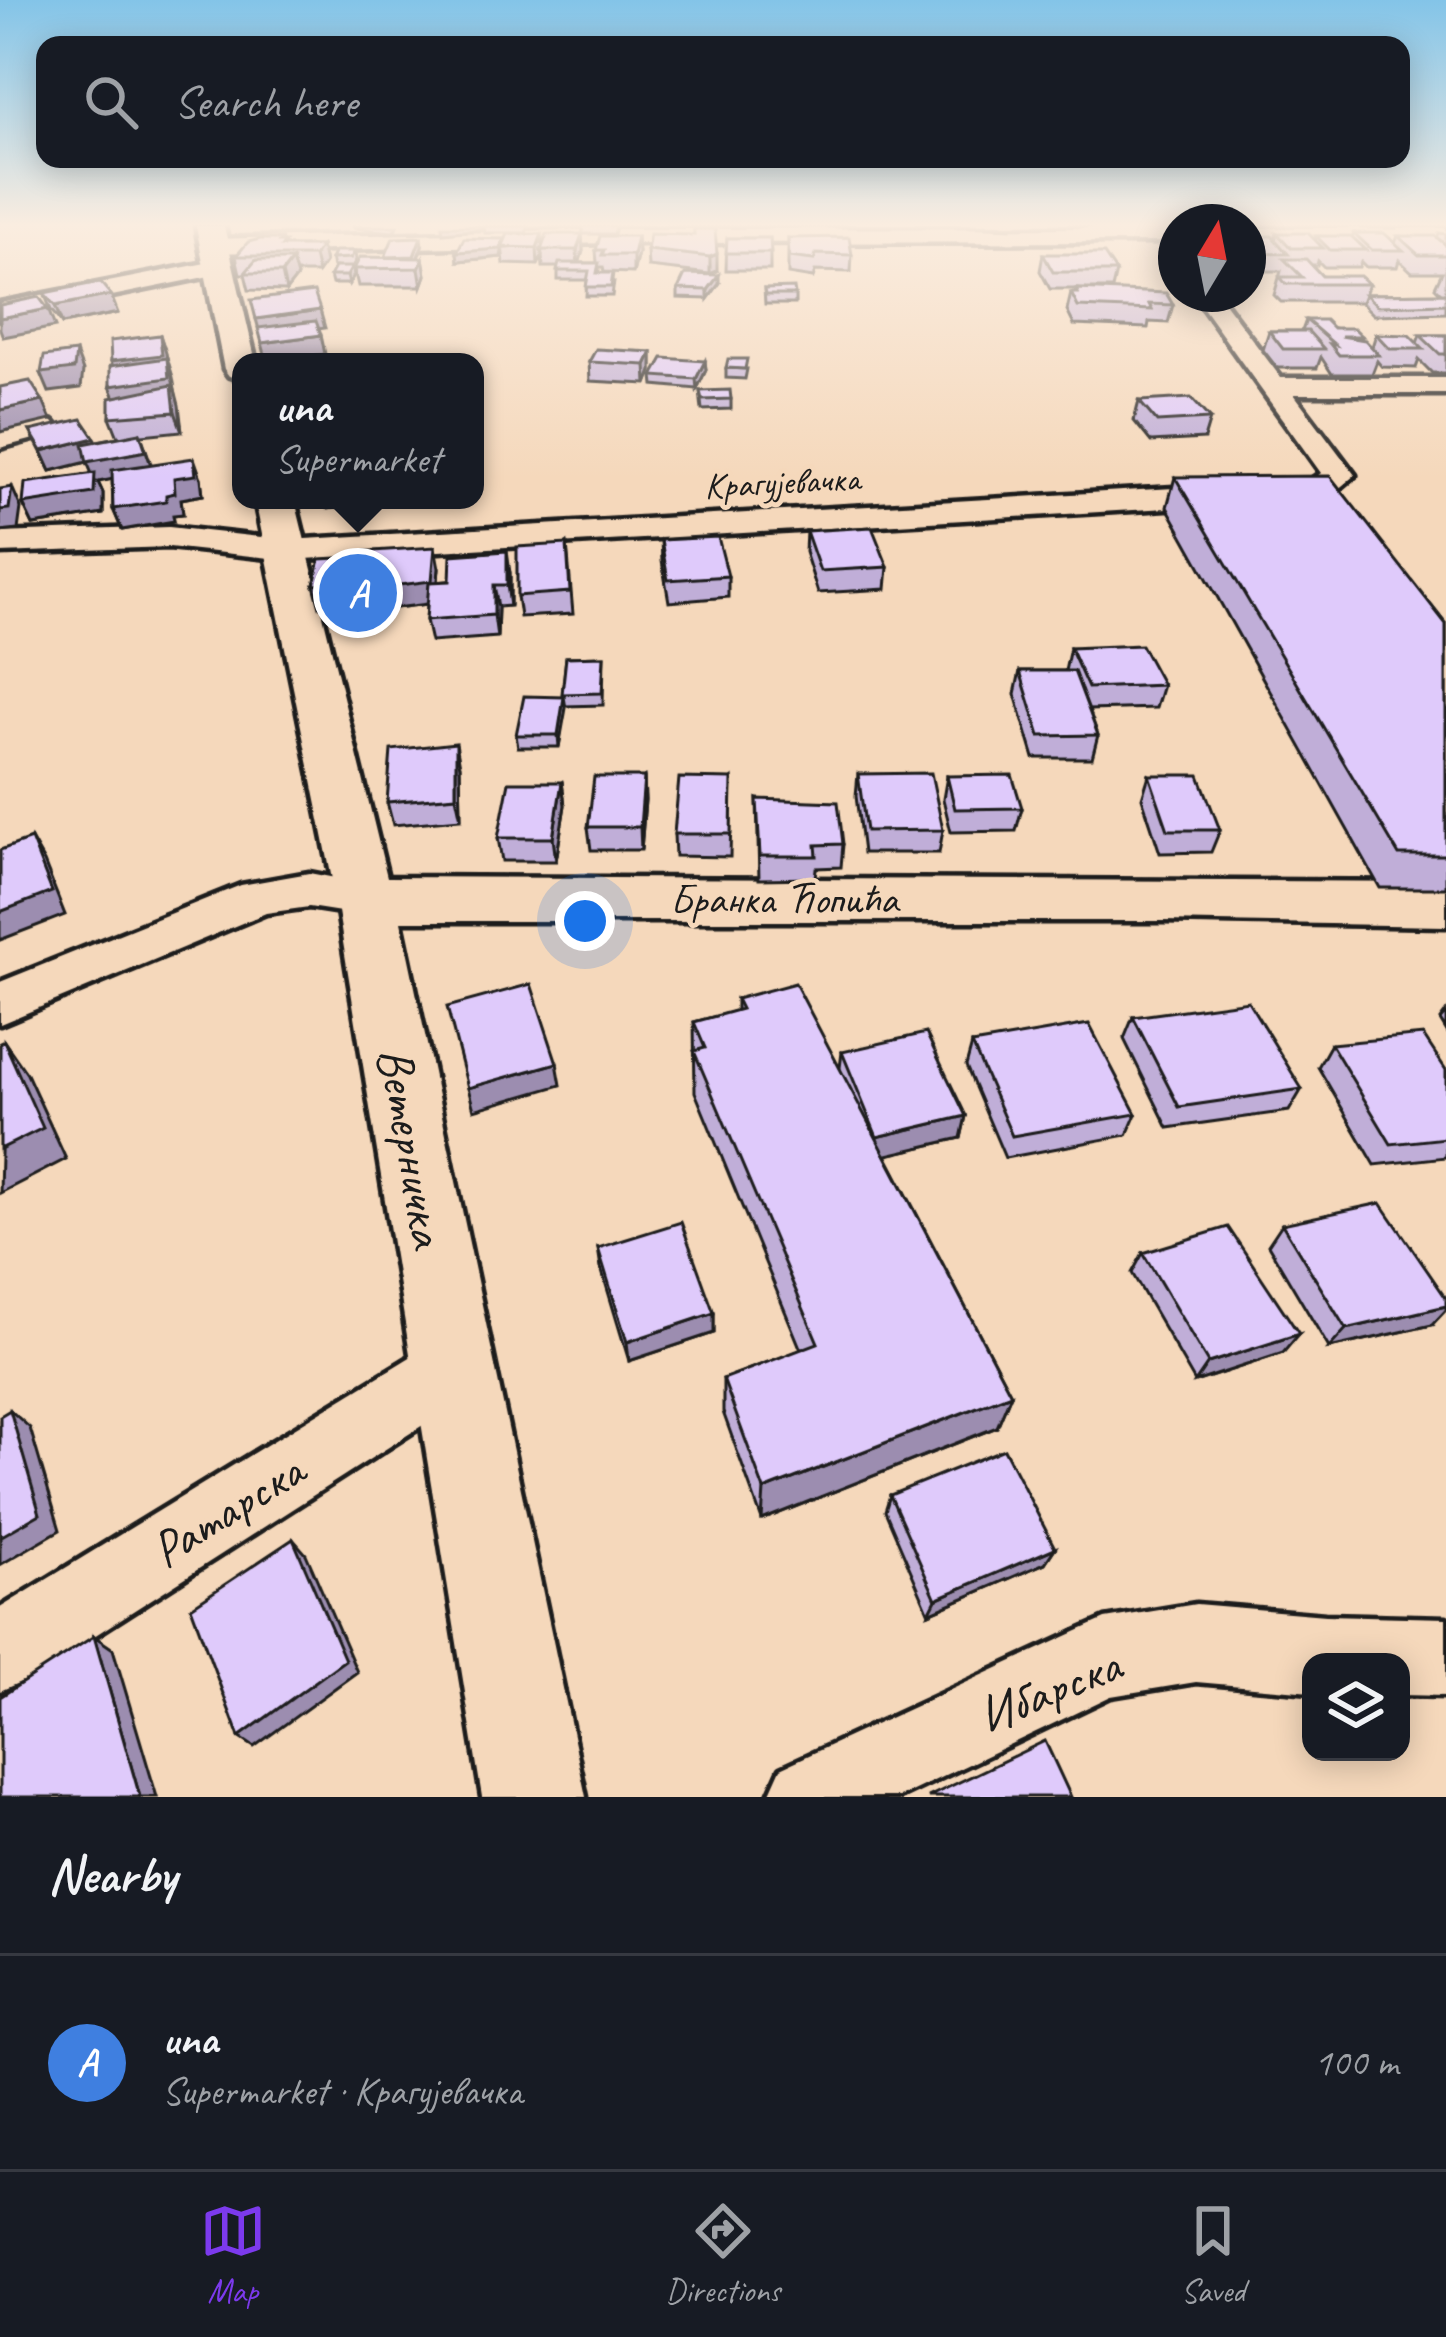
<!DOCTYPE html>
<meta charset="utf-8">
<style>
body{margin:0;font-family:Caveat,sans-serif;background:#242831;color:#f1f3f6}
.controls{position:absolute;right:36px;bottom:36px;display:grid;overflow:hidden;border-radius:24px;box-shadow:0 6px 30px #0003}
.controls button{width:108px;height:108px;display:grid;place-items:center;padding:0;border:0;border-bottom:3px solid #363941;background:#171b24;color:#f1f3f6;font:60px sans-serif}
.compass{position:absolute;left:1158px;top:204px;width:108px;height:108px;border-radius:50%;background:#171b24;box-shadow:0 6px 30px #0003;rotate:10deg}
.you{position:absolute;left:585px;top:921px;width:42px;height:42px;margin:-30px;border:9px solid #fff;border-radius:50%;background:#1a73e8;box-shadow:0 0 0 18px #1a73e833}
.badge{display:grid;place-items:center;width:78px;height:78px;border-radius:50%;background:#7c3aed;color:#fff;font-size:39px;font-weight:700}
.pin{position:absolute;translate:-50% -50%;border:6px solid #fff;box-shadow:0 3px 12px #0006}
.popup{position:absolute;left:232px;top:353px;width:252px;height:156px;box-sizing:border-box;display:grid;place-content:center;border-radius:24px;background:#171b24;filter:drop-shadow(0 3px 9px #0005);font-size:39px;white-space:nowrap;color:#9ea1a6}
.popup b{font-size:45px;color:#f1f3f6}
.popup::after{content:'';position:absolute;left:50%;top:100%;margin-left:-24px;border:24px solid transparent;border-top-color:#171b24}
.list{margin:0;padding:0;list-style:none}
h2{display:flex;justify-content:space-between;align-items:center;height:156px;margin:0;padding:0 48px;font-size:51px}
h2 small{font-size:39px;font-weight:400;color:#9ea1a6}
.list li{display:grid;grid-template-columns:78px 1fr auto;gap:36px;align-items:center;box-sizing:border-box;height:216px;padding:0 48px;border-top:3px solid #363941}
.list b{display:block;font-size:45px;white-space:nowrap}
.list p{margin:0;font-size:39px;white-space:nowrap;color:#9ea1a6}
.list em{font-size:39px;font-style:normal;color:#9ea1a6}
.icon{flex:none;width:66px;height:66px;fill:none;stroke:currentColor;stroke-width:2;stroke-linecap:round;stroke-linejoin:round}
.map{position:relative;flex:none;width:1446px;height:1797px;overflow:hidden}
.search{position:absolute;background:#171b24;box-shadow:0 6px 30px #0003;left:36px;right:36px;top:36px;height:132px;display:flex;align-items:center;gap:30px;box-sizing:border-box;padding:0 42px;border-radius:24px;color:#9ea1a6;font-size:45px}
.sheet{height:372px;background:#171b24}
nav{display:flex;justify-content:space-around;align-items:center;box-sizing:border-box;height:168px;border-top:3px solid #363941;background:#171b24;font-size:33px;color:#9ea1a6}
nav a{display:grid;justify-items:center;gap:6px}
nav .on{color:#7c3aed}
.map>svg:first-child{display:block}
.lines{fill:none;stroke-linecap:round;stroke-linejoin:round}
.minor-casing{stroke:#1c1c1c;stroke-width:9}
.tertiary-casing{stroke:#1c1c1c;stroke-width:9}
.minor{fill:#f5d8bb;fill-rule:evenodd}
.tertiary{fill:#f5d8bb;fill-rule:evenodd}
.wall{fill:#c0aed8;stroke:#1c1c1c;stroke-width:3}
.shaded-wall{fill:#9c8db0;stroke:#1c1c1c;stroke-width:3}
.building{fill:#dfcafb;stroke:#1c1c1c;stroke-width:3}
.labels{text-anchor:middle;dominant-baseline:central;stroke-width:10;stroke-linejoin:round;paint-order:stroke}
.far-street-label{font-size:36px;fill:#1c1c1c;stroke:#f5d8bb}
.street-label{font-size:42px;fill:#1c1c1c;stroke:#f5d8bb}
.near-street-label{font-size:51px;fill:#1c1c1c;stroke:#f5d8bb}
</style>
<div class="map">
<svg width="1446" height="1797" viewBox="0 0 1446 1797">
<rect width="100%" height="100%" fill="#f5d8bb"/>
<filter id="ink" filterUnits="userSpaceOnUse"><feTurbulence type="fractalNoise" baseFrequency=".00833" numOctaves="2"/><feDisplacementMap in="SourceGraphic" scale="24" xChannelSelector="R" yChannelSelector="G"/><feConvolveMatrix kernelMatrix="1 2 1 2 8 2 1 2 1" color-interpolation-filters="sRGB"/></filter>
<g filter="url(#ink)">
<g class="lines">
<g class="minor-casing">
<g id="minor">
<polygon points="1176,228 1176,242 607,243 213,253 202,246 213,239 607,229"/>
<rect x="1248" y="228" width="198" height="14"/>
<polygon points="216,261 224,263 224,273 0,319 0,303"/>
<polygon points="1193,294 1218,294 1281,378 1446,378 1446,394 1294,394 1355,475 1330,496 1319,499 288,560 169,547 0,553 0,533 169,527 288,540 1311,480 1321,473"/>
<polygon points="43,419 53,422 58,428 53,434 0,448 0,430"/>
<polygon points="309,873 383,887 390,899 383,911 366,916 309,907 266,913 0,1024 0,982 241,885"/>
<polygon points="453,1335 476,1345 486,1368 476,1391 27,1679 0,1691 0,1608 430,1345"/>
<polygon points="1196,1604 1325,1615 1446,1618 1446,1696 1401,1695 1401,1662 1311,1662 1311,1692 1196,1682 1111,1696 900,1797 768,1797 781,1768 1078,1631 1105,1619"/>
</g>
</g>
<g class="tertiary-casing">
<g id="tertiary">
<polygon points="196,226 224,226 256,362 241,362 241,379 229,376 224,369"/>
<polygon points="255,500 295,500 387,877 1446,882 1446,926 1164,921 401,921 586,1797 482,1797 336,899"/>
</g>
</g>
<use href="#minor" class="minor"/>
<use href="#tertiary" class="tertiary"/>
</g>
<g class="wall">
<polygon points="353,226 397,226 394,232 353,228"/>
<polygon points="484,226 529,226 526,233 485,233"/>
<polygon points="582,226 616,226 614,234 583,234"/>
<polygon points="973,226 1011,226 1011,228"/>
<polygon points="1359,226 1397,226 1396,228 1361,228"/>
<polygon points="694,229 717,271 710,274 648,267 647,250 694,235"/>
<polygon points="1277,233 1315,241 1316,236 1352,237 1354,233 1395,243 1398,236 1437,238 1439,233 1446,234 1446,313 1374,315 1362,303 1365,294 1441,293 1435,287 1442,272 1412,272 1399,260 1397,267 1366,267 1361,262 1359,267 1324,267 1318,261 1317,265 1312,265 1322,276 1369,284 1362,302 1281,302 1274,295 1281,271 1248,271 1248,236 1275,240"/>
<polygon points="582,234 583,251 579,263 597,263 596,250 637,236 638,253 633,273 604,272 603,267 599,267 599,273 614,282 612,296 586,296 587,280 558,280 558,267 543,267 542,256 538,265 504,264 503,254 501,257 458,261 457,252 543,245"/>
<polygon points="727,238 770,238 770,270 726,270"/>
<polygon points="788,238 852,255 851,272 815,271 813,278 788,274"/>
<polygon points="281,239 286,246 321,246 325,263 318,273 296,273 297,277 286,291 249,290 245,274 240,274 236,256"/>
<polygon points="422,246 418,258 423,258 426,275 422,286 358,286 354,269"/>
<polygon points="355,251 356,260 352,267 354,275 349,284 332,284 330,276 335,267 333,267 331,259"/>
<polygon points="1043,254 1116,272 1112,289 1050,289 1040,271"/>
<polygon points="719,284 708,299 678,298 678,289"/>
<polygon points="764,289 795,295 795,304 765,304"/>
<polygon points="1076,289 1173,305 1168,323 1149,322 1148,328 1074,325 1067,311 1071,293 1075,293"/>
<polygon points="44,293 118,313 62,324 51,310"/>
<polygon points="1306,320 1362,336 1361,340 1372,347 1376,334 1417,343 1420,335 1446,335 1446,373 1432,373 1419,360 1416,368 1382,367 1377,361 1372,374 1332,374 1321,357 1317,368 1277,368 1263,350 1269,331 1302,331"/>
<polygon points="160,335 173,377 182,431 141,435 151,464 201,478 203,495 181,499 183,514 173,515 174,521 122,530 113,509 112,479 98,482 103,493 103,514 33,525 23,504 92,473 87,462 51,471 30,431 97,441 118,437 110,417 115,397 110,386 113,366 111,361"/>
<polygon points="652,352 652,371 647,384 590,381 589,362"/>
<polygon points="705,361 706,370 697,389 654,385 653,376"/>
<polygon points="726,368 747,369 745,379 726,378"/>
<polygon points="700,391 731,399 731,409 702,410"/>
<polygon points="1139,401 1210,419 1204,439 1151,442 1134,421"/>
<polygon points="1175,477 1446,624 1446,888 1380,888 1167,507"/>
<polygon points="806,531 888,567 886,589 818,593 805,552"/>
<polygon points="661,540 728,576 728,597 669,602 662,561"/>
<polygon points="567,544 573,614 520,617 517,596"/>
<polygon points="439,568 438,582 510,573 510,606 498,607 497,637 431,642 426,620 427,604 355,613 353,605 320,607 314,585"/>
<polygon points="1070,648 1163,685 1156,708 1089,710 1098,735 1092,758 1034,758 1015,694 1020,671 1065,671"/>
<polygon points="604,656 603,705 565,706 559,747 518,747 516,735 562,697 566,657"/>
<polygon points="460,766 461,819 393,825 387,802"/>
<polygon points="858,774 943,830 939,853 863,853 856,796"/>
<polygon points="1149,775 1220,830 1211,852 1160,853 1142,798"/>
<polygon points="947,776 1022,808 1016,831 951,832 943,799"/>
<polygon points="644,777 645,800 641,850 591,850 588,827"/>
<polygon points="732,779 730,857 675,856 674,834"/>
<polygon points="562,782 565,805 556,861 502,861 498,838"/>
<polygon points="757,799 843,844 841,867 816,868 815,878 759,879"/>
<polygon points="736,999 840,1068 842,1052 966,1116 961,1138 886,1155 1011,1394 997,1427 762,1520 723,1412 723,1379 801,1350 695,1092 694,1022 736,1011"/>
<polygon points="1446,1012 1446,1030 1440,1020"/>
<polygon points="1133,1017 1302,1089 1289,1111 1168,1128 1124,1039"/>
<polygon points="972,1044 1136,1114 1127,1135 1005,1158 966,1066"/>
<polygon points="1331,1044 1446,1070 1446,1157 1375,1165 1318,1067"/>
<polygon points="1282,1224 1432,1325 1329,1348 1268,1245"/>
<polygon points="598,1248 714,1313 714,1333 629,1361 601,1268"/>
<polygon points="1143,1253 1283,1353 1195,1382 1132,1273"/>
<polygon points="890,1495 1055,1548 1045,1563 929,1613 885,1511"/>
</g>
<g class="shaded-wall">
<polygon points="442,226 483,226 482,229 443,233"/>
<polygon points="542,234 543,250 541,250 542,256 538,265 537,248"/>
<polygon points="582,234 583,251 578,267 577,250"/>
<polygon points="637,236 638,253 633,273 633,255"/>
<polygon points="421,237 422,246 415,265 414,256"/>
<polygon points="504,239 501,257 458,261 457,252"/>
<polygon points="321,246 325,263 318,273 314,256"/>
<polygon points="717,254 717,271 710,274 710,257"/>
<polygon points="423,258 426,275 422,286 419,268"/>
<polygon points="292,260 297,277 286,291 282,273"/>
<polygon points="352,267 354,275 349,284 347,276"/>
<polygon points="719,275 719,284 708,299 708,290"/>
<polygon points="111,295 118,313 62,324 55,306"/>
<polygon points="48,309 55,327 3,337 0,329 0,318"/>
<polygon points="320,310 325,328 261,337 256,319"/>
<polygon points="160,335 166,353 168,373 118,380 111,361"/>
<polygon points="321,335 325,354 267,362 262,343"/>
<polygon points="76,352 83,371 81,388 49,392 41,373"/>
<polygon points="652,352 652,371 647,384 646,365"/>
<polygon points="167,358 179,405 182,431 175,412 118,405 110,386"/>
<polygon points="705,361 706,370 697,389 696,379"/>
<polygon points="43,401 51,420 0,432 0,410"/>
<polygon points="140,433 153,471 98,482 103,493 103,514 33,525 23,504 95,481 87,462 51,471 42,451 95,438 103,458"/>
<polygon points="194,458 201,478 203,495 181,499 183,514 173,515 174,521 122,530 113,509 174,478"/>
<polygon points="12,487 21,508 18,530 0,532 0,510"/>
<polygon points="325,500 378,500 378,501 328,509"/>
<polygon points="435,547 439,568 436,603 355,613 350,591"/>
<polygon points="507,551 510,573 510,606 507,585"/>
<polygon points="494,585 498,607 497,637 494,615"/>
<polygon points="564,697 566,708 559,747 558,735"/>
<polygon points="456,743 460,766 461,819 456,796"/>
<polygon points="644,777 645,800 641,850 640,827"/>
<polygon points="562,782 565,805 556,861 553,838"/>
<polygon points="31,839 44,862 65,915 0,940 0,912"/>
<polygon points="4,1041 27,1074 66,1159 0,1193"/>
<polygon points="557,1063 561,1085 474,1110 468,1088"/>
<polygon points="966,1116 961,1138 874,1158 877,1137"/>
<polygon points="1446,1306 1446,1310 1432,1325 1329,1348 1346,1329"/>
<polygon points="714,1313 714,1333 629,1361 627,1342"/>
<polygon points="1299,1334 1283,1353 1195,1382 1208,1363"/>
<polygon points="1011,1394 997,1427 762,1520 764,1490"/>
<polygon points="10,1410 30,1428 60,1530 0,1565 0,1537"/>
<polygon points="293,1539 306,1554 357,1672 254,1747 239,1737"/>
<polygon points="1055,1548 1045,1563 929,1613 936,1599"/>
<polygon points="94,1636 113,1649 157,1797 140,1797"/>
</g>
<g class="building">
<polygon points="694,229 715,229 717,254 710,257 647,250 650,234 694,235"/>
<polygon points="1277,233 1308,233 1323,248 1291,248"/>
<polygon points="1354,233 1384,233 1403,250 1372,250"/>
<polygon points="508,234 542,234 537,248 502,247"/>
<polygon points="547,234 582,234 577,250 541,250"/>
<polygon points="600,236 637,236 633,255 602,255 604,250 596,250"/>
<polygon points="1248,236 1272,236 1288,254 1251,253 1248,250"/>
<polygon points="1316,236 1351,236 1366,250 1330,250"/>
<polygon points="1398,236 1435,236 1446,245 1446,255 1419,255"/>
<polygon points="421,237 414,256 385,257 393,238"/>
<polygon points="849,237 852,255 816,254 814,260 789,257 788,238"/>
<polygon points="464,238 504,239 500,249 457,252"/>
<polygon points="727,238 770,238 771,253 726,253"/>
<polygon points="260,239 281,239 279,242 285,242 282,246 321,246 314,256 236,256 248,242"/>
<polygon points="335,251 355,251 351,258 331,259"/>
<polygon points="1043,254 1104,254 1116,272 1053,272"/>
<polygon points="360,257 423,258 419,268 354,269"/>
<polygon points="1284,259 1306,259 1322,276 1360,276 1369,284 1286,284 1280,277 1302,277"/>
<polygon points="256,260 292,260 282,273 245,273"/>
<polygon points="559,263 599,263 597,273 613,273 611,287 586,287 589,271 557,271"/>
<polygon points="335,267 352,267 347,276 330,276"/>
<polygon points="685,274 719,275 708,290 678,289"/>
<polygon points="100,282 111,295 55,306 44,293"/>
<polygon points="794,288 795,295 765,295 764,289"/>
<polygon points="1076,289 1166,293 1173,305 1149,304 1152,310 1078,307 1071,293 1078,293"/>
<polygon points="314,292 320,310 256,319 251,300"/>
<polygon points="1446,293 1446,304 1378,306 1365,294"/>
<polygon points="39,297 48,309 0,318 0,305"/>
<polygon points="1306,320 1325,320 1333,328 1354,328 1362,336 1341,336 1365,340 1379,355 1339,355 1330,344 1335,345"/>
<polygon points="316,321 321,335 262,343 258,328"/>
<polygon points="1269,331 1308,331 1324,349 1283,349"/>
<polygon points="1376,334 1409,335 1423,349 1390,349"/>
<polygon points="160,335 162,355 111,361 110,341"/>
<polygon points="1420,335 1446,335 1446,354 1440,354"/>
<polygon points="596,349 652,352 646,365 589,362"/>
<polygon points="76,352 74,369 41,373 44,356"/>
<polygon points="167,358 169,378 110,386 110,366"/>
<polygon points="663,358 705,361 696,379 653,376"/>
<polygon points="728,359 747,359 745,369 726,368"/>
<polygon points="30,381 43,401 0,410 0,387"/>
<polygon points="172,385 175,412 110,417 110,398"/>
<polygon points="730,390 731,399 702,400 700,391"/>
<polygon points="1191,398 1210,419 1157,422 1139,401"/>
<polygon points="82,419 95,438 42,451 30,431"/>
<polygon points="140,433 146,451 87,462 83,444"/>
<polygon points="194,458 196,475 174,478 175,493 166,495 166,501 113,509 112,470"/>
<polygon points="95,473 94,493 23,504 25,483"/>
<polygon points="1330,476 1446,624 1446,855 1399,855 1175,477"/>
<polygon points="12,487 9,509 0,510 0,489"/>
<polygon points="872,527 888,567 820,571 806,531"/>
<polygon points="718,537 728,576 668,580 661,540"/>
<polygon points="567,544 570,592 517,596 517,547"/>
<polygon points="435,547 432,581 350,591 351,583 314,585 320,559 356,557 357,552"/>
<polygon points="507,551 507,585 494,585 494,615 426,620 429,582 450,581 451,555"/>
<polygon points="1141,645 1163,685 1088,688 1070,648"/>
<polygon points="604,656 602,693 562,694 566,657"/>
<polygon points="1020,671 1074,671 1098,735 1040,736"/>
<polygon points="524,696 564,697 558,735 516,735"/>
<polygon points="456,743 456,796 387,802 391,750"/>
<polygon points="931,773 943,830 866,831 858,774"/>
<polygon points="1012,775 1022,808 955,809 947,776"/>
<polygon points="1149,775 1199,775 1220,830 1168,830"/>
<polygon points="594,777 644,777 640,827 588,827"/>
<polygon points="679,778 732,779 731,834 674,834"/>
<polygon points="509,782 562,782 553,838 498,838"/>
<polygon points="757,799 838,802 843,844 816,845 817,856 760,856"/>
<polygon points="31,839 52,892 0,912 0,850"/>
<polygon points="795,983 1011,1394 764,1490 723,1379 818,1343 694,1051 705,1048 694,1022 741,1009 736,999"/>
<polygon points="531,984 557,1063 468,1088 447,1007"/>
<polygon points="1248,1001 1302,1089 1179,1107 1133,1017"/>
<polygon points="1089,1024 1136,1114 1012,1136 972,1044"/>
<polygon points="926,1033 966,1116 877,1137 842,1052"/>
<polygon points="1423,1035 1446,1070 1446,1138 1391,1144 1331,1044"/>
<polygon points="4,1041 43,1128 0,1149 0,1043"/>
<polygon points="1381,1203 1446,1298 1446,1306 1346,1329 1282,1224"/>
<polygon points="681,1222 714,1313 627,1342 598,1248"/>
<polygon points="1228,1227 1299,1334 1208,1363 1143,1253"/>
<polygon points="10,1410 40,1514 0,1537 0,1416"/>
<polygon points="1004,1449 1055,1548 936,1599 890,1495"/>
<polygon points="293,1539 345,1660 239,1737 191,1607"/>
<polygon points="94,1636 140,1797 0,1797 0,1697"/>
<polygon points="1045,1741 1071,1797 928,1797"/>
</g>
</g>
<linearGradient id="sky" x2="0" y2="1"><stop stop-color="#83c4e8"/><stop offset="0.47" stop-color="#faede0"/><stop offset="1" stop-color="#faede0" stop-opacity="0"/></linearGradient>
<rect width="1446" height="478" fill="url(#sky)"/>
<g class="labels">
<g class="far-street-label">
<text transform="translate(782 482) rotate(-3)">Крагујевачка</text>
</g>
<g class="street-label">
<text x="784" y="899">Бранка Ћопића</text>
</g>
<g class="near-street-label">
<text transform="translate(412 1147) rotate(80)">Ветерничка</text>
<text transform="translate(227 1510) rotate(-32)">Ратарска</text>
<text transform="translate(1049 1690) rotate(-22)">Ибарска</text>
</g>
</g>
</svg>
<div class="controls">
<button><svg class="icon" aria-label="layers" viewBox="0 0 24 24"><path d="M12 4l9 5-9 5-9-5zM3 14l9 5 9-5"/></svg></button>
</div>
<svg class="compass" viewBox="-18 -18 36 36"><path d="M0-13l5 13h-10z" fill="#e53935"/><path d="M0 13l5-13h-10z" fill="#9ea1a6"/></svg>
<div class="you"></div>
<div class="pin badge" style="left:358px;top:593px;background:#3f7fe0">A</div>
<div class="popup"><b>una</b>Supermarket</div>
<div class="search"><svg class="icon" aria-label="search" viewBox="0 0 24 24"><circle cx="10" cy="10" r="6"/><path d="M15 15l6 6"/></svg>Search here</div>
</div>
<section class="sheet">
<h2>Nearby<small></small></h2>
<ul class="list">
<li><span class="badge" style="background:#3f7fe0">A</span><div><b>una</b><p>Supermarket · Крагујевачка</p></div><em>100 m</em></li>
</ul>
</section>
<nav>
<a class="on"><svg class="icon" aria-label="map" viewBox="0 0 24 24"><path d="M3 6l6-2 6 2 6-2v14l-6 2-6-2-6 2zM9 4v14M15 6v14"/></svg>Map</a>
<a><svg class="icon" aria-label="directions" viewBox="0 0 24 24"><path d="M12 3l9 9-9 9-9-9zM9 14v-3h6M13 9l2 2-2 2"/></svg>Directions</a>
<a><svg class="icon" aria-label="saved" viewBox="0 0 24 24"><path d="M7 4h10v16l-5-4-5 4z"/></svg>Saved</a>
</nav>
